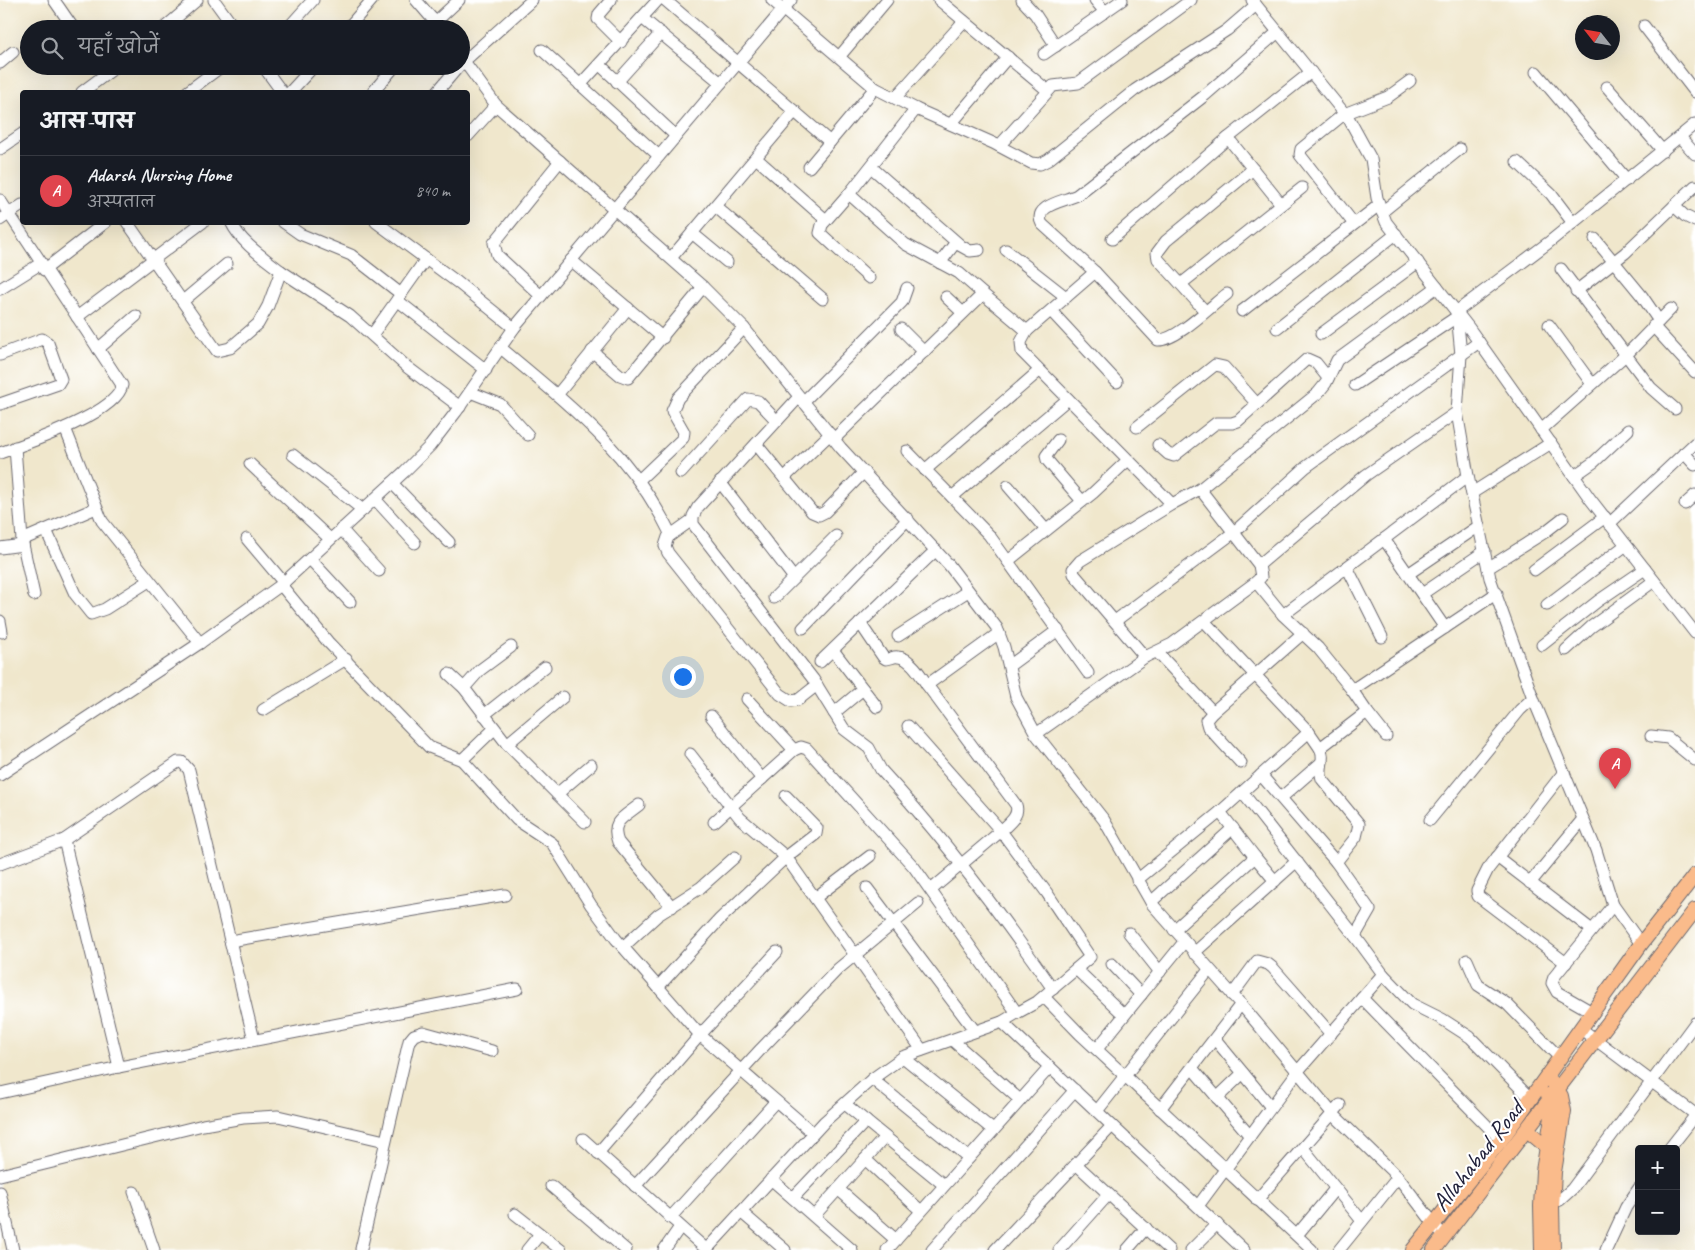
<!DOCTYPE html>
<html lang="hi">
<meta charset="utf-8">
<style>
body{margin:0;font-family:Caveat,"Playpen Sans Deva",sans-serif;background:#242831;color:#f1f3f6}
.controls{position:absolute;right:15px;bottom:15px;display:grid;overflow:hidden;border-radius:5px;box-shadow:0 5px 20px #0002}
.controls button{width:45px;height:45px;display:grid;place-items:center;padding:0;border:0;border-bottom:1px solid #363941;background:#171b24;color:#f1f3f6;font:25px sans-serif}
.compass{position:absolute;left:1575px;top:15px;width:45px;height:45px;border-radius:50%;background:#171b24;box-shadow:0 5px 20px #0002;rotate:301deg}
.you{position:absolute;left:682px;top:676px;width:18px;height:18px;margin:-12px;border:4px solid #fff;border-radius:50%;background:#1a73e8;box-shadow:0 0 0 8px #1a73e833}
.badge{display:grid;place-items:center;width:32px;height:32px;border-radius:50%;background:#ea580c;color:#fff;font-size:16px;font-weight:700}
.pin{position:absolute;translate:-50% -41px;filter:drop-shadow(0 1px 2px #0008)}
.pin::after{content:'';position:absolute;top:26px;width:18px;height:15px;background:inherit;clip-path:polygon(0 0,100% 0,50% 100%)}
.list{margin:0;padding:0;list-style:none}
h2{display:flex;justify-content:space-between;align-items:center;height:65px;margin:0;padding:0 20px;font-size:21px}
h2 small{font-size:16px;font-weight:400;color:#9ea1a6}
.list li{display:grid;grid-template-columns:32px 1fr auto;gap:15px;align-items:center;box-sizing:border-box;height:70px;padding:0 20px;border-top:1px solid #363941}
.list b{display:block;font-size:19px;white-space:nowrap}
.list p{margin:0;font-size:16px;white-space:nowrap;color:#9ea1a6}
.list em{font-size:16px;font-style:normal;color:#9ea1a6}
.icon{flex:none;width:28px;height:28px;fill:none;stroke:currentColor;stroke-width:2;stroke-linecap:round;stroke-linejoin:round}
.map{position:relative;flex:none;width:1695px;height:1250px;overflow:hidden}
.search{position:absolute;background:#171b24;box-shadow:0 5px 20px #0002;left:20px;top:20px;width:450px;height:55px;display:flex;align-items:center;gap:12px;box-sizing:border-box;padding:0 18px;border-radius:28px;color:#9ea1a6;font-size:19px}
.panel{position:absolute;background:#171b24;box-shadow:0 5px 20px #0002;left:20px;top:90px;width:450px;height:135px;border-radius:5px}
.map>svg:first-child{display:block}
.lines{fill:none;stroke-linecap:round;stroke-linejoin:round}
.minor-casing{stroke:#6a676e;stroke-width:13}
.major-casing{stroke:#6a676e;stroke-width:16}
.minor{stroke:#fff;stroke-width:11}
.major{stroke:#fabb8b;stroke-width:14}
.labels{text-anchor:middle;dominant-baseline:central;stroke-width:4.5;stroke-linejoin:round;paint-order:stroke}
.street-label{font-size:25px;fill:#22223b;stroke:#fff}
</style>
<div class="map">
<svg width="1695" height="1250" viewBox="0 0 1695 1250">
<rect width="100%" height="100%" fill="#fff"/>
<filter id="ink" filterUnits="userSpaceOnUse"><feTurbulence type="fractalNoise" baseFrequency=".02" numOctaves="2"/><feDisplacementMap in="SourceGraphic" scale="10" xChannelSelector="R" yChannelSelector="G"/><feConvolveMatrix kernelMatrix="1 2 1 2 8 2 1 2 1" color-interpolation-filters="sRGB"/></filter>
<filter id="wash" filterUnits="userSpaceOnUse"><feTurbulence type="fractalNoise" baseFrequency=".0096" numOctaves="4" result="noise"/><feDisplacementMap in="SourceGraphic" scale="20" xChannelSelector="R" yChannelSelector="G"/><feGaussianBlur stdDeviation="1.12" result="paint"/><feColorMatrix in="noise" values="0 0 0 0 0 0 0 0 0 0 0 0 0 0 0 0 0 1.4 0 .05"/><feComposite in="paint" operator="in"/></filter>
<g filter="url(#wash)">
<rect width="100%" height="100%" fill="#f0e7cc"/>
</g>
<g filter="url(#ink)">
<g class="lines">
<g class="minor-casing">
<g id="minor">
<polyline points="54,0 74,29"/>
<polyline points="214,0 235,29"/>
<polyline points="416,0 441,29"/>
<polyline points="611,0 599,14 598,19 621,42"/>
<polyline points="665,0 830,142"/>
<polyline points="772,0 875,88 916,109 993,143 1031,163 1040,164 1048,160 1135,90 1227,30 1256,5"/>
<polyline points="939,0 1047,90"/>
<polyline points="1022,0 1035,14 1056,46"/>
<polyline points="1095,0 1105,12"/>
<polyline points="1252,0 1349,119 1371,159 1377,198 1386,222 1469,328 1591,500 1695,633"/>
<polyline points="642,18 721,83"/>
<polyline points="1644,26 1695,92"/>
<polyline points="163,29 197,0"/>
<polyline points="287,29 313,0"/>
<polyline points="347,29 372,0"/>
<polyline points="428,29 459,0"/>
<polyline points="542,50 659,156"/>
<polyline points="1044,54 1122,0"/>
<polyline points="461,57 496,105 703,287 744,328 841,448 949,565 997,628 1004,647 1016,697 1036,734 1104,820 1152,904 1245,1009 1333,1114 1398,1177 1444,1237"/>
<polyline points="839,57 887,0"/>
<polyline points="0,63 13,52"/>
<polyline points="461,64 532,0"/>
<polyline points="600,65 676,136"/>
<polyline points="263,66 282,92"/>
<polyline points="1536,72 1627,180"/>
<polyline points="617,82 661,33"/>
<polyline points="580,85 658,0"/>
<polyline points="1607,87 1663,151"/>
<polyline points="82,92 117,66"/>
<polyline points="187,92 222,66"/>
<polyline points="290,92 314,66"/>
<polyline points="373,92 395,66"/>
<polyline points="437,92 459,66"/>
<polyline points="895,98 964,21"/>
<polyline points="916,109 849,194 905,244 959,273 983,294"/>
<polyline points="951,124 1008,57"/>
<polyline points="468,136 496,105"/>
<polyline points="1680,137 1695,154"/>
<polyline points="1228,138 1281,204"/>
<polyline points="999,146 1053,86 1078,83 1191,0"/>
<polyline points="0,149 22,134"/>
<polyline points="756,158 826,220"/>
<polyline points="1517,162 1551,194 1573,223"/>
<polyline points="809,167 875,88"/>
<polyline points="871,167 961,246 970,251 979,250"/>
<polyline points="849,194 822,225 820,233 869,278"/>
<path d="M0,200L122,385C118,413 25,444 0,453"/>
<polyline points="715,206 823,299"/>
<polyline points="1674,206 1685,216 1695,221"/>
<polyline points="1382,212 1460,149"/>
<polyline points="0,220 22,205"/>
<polyline points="127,222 217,351 230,348 258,324 268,306 281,271 350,316 407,367 460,407"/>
<path d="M231,222C241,243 263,257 281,271"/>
<polyline points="283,222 300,234 351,255 401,294"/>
<polyline points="376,222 457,282 514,328"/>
<polyline points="1354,224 1300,155 1301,149 1344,114 1388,97 1410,81"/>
<polyline points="692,233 727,262"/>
<polyline points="1112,239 1228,138 1311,72"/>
<polyline points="1595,239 1642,296 1659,321"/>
<polyline points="1006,250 1066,297"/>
<polyline points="671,258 795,111"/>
<polyline points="571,260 663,338"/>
<polyline points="940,263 956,242"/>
<polyline points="1561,269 1651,388 1675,409"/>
<polyline points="44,270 106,222"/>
<path d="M1095,272L1158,340C1176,341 1211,306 1227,294"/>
<polyline points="1181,284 1302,188"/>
<polyline points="0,289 40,264"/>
<polyline points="1576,291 1625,253 1695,186"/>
<polyline points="541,296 497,255 494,243 560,161"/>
<polyline points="946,297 963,313"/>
<polyline points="397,300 486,370"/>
<polyline points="183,301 227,264"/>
<polyline points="1051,311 1117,382"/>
<polyline points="1205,311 1158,259 1157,253 1166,241 1253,169"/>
<polyline points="1242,311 1379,205"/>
<polyline points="1456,312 1548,243 1695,124"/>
<polyline points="77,317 203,222"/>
<polyline points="1549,325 1592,384"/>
<polyline points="1653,326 1695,372"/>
<polyline points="1277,328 1396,234"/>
<polyline points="901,329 924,352"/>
<path d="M1027,331L1095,272L1042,224C1032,205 1066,201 1077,195L1204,96L1278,32"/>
<polyline points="1321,334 1418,262"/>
<polyline points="372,335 426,259"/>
<path d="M501,348C570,406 631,452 671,535"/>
<polyline points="98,349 136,316"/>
<polyline points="592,351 620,375 628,378 703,287"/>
<polyline points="0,355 42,339 48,343 61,379 58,384 0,404"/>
<polyline points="1355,385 1458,316"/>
<polyline points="470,392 500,404 528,435"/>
<polyline points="557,395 628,308"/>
<path d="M799,397L698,507L693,516V524L813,679L844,729L869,748L881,770C944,838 1000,913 1053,989"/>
<polyline points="803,402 902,302 907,288"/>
<polyline points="1457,412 1468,476"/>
<polyline points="1137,427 1215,365 1224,367 1257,404"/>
<polyline points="65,428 102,521 200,643"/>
<polyline points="1541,430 1629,352 1671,309"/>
<polyline points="834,439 983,294 1027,331 1021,342 1022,352 1172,504 1200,489 1259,565 1261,577 1256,582 1283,615 1468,476 1490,578 1533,698"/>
<polyline points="1058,440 1046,456 1047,460 1082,501"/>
<polyline points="756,444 812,512 819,515 825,512 864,472"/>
<polyline points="1158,445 1168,454 1174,456 1216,423 1232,423 1238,421 1307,359 1316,363 1328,378"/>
<polyline points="15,447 22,540 34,595"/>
<polyline points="907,451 989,535 1088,673"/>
<polyline points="1684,453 1695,465"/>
<polyline points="293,455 363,510"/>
<polyline points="250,464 330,539"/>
<polyline points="925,470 1039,371"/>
<polyline points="681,473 748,399 758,401 777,421"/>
<polyline points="1574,476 1594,462 1628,430"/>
<polyline points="784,478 830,434"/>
<polyline points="639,480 683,438 684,432 672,411 678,398 744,328"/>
<polyline points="720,482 794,578"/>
<polyline points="392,483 449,542"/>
<polyline points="1008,486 1046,530"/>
<polyline points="1200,489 1318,393 1326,383 1337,360 1437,287"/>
<polyline points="1472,493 1551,443"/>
<polyline points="952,497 1068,399"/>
<polyline points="375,499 415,543"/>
<polyline points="1685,504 1695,495"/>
<polyline points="692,520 668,537 665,546 668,553 780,694 791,701 798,700 817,685"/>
<polyline points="1609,524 1695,443"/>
<polyline points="341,529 379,571"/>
<polyline points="46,530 75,594 91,614 105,609 149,581"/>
<polyline points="247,539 284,583"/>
<polyline points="1384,539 1445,628"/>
<polyline points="22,540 96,508"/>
<polyline points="0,548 23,545"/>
<polyline points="310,559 350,602"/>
<polyline points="1008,561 1093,493 1128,460"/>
<polyline points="1259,565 1366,475 1457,412 1461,355 1457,313"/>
<polyline points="1347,567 1382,637"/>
<polyline points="1488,568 1545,532 1563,518"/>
<polyline points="1534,570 1605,517"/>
<polyline points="1408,574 1479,526"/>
<polyline points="281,585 328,642 429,747 462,760 517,820 552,843 591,905 616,939 700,1035 813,1133"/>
<polyline points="1422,594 1485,551"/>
<polyline points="774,598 836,536"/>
<polyline points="1547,605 1626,545"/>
<polyline points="1283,615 1318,648 1352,690"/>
<polyline points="0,621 2,632"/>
<polyline points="1115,621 1233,533 1306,467 1479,342"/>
<polyline points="1204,621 1309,732"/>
<path d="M860,623L883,657L886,659C890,659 894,656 898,657C910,657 922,677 927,685L999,633"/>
<polyline points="803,628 908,519"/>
<polyline points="898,636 968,591"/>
<polyline points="1542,645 1598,601 1645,569"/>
<polyline points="833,650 877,707"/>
<polyline points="1566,650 1591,627 1654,581"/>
<polyline points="1157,652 1213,712 1303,633"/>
<polyline points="1145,657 1074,574 1073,569 1080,561 1172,504"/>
<polyline points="820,662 936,550"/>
<polyline points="1009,666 1058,630"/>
<polyline points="449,674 464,688 507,744 585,822"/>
<polyline points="464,688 480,670 511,647"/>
<polyline points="747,699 794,750"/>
<polyline points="263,710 346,659"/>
<polyline points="1213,712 1206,720 1208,727 1241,763"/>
<polyline points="1367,712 1386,736"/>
<polyline points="834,713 863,689"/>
<polyline points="484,715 545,667"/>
<polyline points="711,716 762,779"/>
<polyline points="908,726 1001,831 931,890"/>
<polyline points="1036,734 1145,657 1172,644 1256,582"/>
<polyline points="1651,736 1668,738 1695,760"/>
<polyline points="507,744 563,697"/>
<polyline points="690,754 740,818 786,857 922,1050"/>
<polyline points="462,760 494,729"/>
<polyline points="1564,772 1488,869 1477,891 1478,896 1566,963"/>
<polyline points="0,775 200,643 281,585 404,472 430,446 456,412 514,328 791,0"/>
<polyline points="1261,775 1336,862"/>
<polyline points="1242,792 1355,936"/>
<polyline points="557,794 591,765"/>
<polyline points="1282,797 1322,762"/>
<path d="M639,805C624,817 610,821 618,842L672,907"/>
<polyline points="1430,820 1520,710 1533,698 1596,850 1613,905 1641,944"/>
<polyline points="714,822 794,750 801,747 807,749 914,867 1017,1013"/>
<polyline points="64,840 119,1067"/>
<polyline points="1255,857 1275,881"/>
<polyline points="1497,857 1592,930"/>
<polyline points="0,864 64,840 178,762 182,762 189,770 254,1040"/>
<polyline points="1137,880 1220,812"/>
<polyline points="1530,883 1583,819"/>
<polyline points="867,888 975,1031"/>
<polyline points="815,898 870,856"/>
<polyline points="1151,902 1233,828"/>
<polyline points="1174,930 1255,857 1220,812 1309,732 1320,748 1367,712 1352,690 1497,593"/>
<polyline points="1129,933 1160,972"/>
<polyline points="230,941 505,895"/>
<polyline points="623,947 658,915 700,888 735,857"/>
<polyline points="1194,953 1297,861"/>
<polyline points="1467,960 1478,985 1507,1004 1559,1057"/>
<polyline points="1112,964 1141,995"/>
<polyline points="1076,969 1124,1015"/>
<polyline points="1383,974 1412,1004 1442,1019 1470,1037 1531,1099"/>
<polyline points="658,987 720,919 786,857 816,834 817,828 786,796"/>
<polyline points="1232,995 1257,961 1268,964 1273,968 1331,1034"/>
<polyline points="1044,997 1080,1034 1312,1250"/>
<polyline points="1362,998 1501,1140"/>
<polyline points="1592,1012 1557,992 1552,983 1554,977 1613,905"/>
<polyline points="1002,1022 1244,1250"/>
<polyline points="1580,1028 1695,1114"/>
<polyline points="1215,1039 1271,1107"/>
<polyline points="952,1040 1020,1100"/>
<polyline points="1097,1049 1184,942"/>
<polyline points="903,1057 993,1130"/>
<polyline points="1192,1068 1250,1136"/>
<polyline points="872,1079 969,1158"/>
<polyline points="0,1093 119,1067 517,989"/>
<polyline points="1217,1098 1243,1073"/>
<polyline points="845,1104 944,1185"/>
<polyline points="1160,1109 1241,1004"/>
<polyline points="1097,1111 1209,970"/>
<polyline points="583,1139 707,1250"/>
<polyline points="1303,1148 1362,1221"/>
<polyline points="1669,1149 1695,1116"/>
<polyline points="598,1153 700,1035 777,952"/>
<polyline points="865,1159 921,1211"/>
<polyline points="1076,1164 1169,1250"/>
<polyline points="0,1175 203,1125 243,1118 278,1116 385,1141"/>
<polyline points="771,1179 852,1250"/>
<polyline points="551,1186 626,1250"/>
<polyline points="635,1186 761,1049 838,969 918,903"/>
<polyline points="838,1189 896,1240"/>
<polyline points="0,1192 13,1250"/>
<polyline points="134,1192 154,1250"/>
<polyline points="793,1198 866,1121"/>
<polyline points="1257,1200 1340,1105"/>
<polyline points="1545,1205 1560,1200 1572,1189 1695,1023"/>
<path d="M1198,1206L1298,1071L1383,974L1355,936L1370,910L1336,862L1356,837L1359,824L1322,779C1318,768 1326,758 1320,748"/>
<polyline points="741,1212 785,1250"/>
<polyline points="515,1214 561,1250"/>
<polyline points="814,1216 885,1137"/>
<polyline points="670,1218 776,1101"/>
<polyline points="1297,1235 1335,1189"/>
<polyline points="361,1249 409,1041 414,1035 423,1032 492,1051"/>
<polyline points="527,1250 540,1234"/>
<polyline points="664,1250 680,1227"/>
<path d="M706,1250L825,1121L872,1079L903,1057L1002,1022L1017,1013L1037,1002L1090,957L1047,893L1001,831C1008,824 1020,816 1016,805L927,685"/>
<polyline points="887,1250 1050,1067"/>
<polyline points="932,1250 1075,1090"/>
<polyline points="995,1250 1112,1126"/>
<polyline points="1059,1250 1108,1195"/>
<polyline points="1127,1250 1146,1228"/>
<polyline points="1191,1250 1217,1224"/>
<polyline points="1339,1250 1398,1177"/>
<polyline points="1606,1250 1626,1207 1639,1188"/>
</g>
</g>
<g class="major-casing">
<g id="major">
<polyline points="1527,1130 1553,1152"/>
<polyline points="1413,1250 1501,1140 1641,944 1695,875"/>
<polyline points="1434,1250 1695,910"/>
<polyline points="1542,1250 1541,1206 1543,1171 1553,1111 1551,1099 1548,1095"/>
<polyline points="1553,1250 1552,1206 1554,1172 1564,1111 1561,1096 1554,1084"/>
</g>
</g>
<use href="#minor" class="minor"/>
<use href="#major" class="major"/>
</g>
</g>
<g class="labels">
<g class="street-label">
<text transform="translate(1478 1156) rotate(-52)">Allahabad Road</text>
</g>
</g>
</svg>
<div class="controls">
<button>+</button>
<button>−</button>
</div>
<svg class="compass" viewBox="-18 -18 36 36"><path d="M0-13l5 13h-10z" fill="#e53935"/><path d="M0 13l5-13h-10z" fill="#9ea1a6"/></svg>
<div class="you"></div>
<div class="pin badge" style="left:1615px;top:789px;background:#e0444e">A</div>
<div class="search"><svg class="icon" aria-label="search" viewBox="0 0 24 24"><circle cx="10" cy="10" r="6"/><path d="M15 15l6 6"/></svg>यहाँ खोजें</div>
<section class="panel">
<h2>आस-पास<small></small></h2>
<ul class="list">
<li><span class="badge" style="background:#e0444e">A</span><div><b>Adarsh Nursing Home</b><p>अस्पताल</p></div><em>840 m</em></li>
</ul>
</section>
</div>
